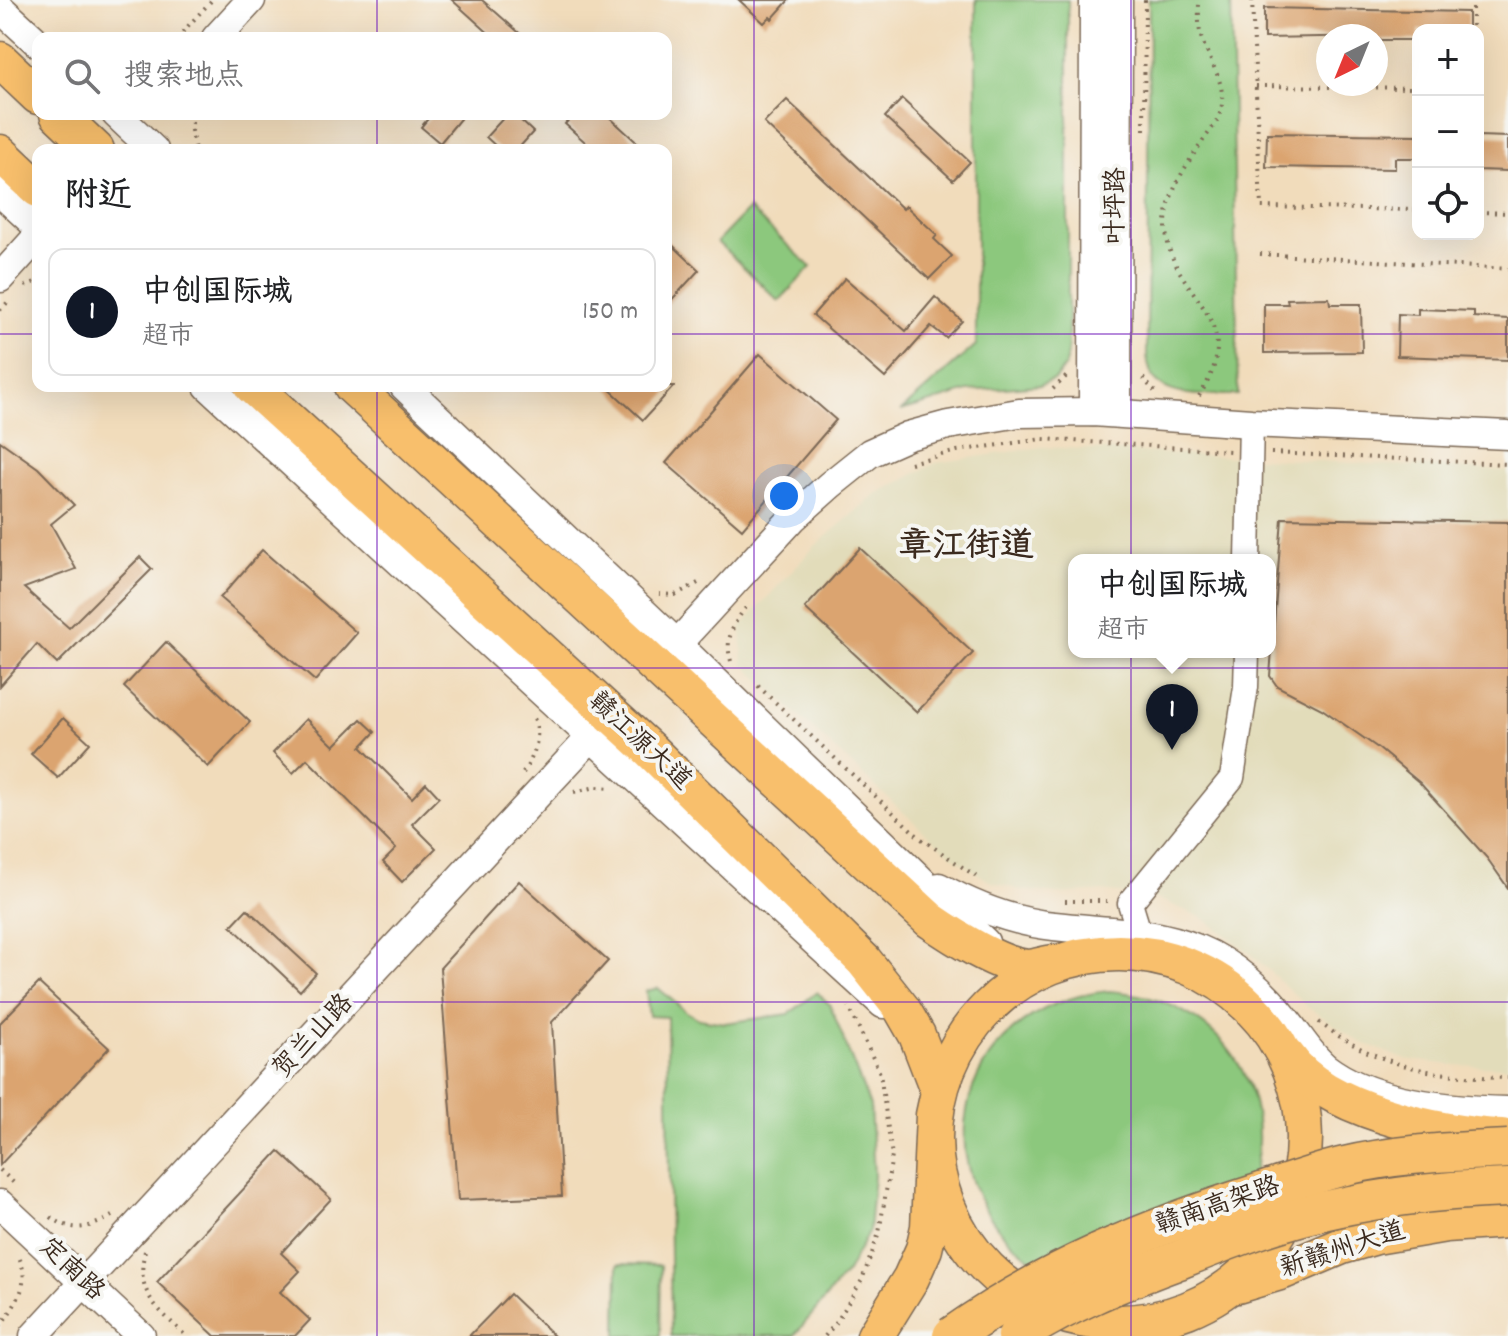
<!DOCTYPE html>
<html lang="zh">
<meta charset="utf-8">
<style>
body{margin:0;font-family:Dekko,"LXGW WenKai TC",sans-serif;background:#f2f2f2;color:#202124}
.controls{position:absolute;right:24px;top:24px;display:grid;overflow:hidden;border-radius:16px;box-shadow:0 8px 32px #0002}
.controls button{width:72px;height:72px;display:grid;place-items:center;padding:0;border:0;border-bottom:2px solid #e0e0e0;background:#fff;color:#202124;font:40px sans-serif}
.compass{position:absolute;left:1316px;top:24px;width:72px;height:72px;border-radius:50%;background:#fff;box-shadow:0 8px 32px #0002;rotate:223deg}
.you{position:absolute;left:784px;top:496px;width:28px;height:28px;margin:-20px;border:6px solid #fff;border-radius:50%;background:#1a73e8;box-shadow:0 0 0 12px #1a73e833}
.badge{display:grid;place-items:center;width:52px;height:52px;border-radius:50%;background:#111827;color:#fff;font-size:26px;font-weight:700}
.pin{position:absolute;translate:-50% -66px;filter:drop-shadow(0 2px 4px #0008)}
.pin::after{content:'';position:absolute;top:42px;width:28px;height:24px;background:inherit;clip-path:polygon(0 0,100% 0,50% 100%)}
.popup{position:absolute;left:1068px;top:554px;width:208px;height:104px;box-sizing:border-box;display:grid;place-content:center;border-radius:16px;background:#fff;filter:drop-shadow(0 2px 6px #0005);font-size:26px;white-space:nowrap;color:#757577}
.popup b{font-size:30px;color:#202124}
.popup::after{content:'';position:absolute;left:50%;top:100%;margin-left:-16px;border:16px solid transparent;border-top-color:#fff}
.list{margin:0;padding:0;list-style:none}
h2{display:flex;justify-content:space-between;align-items:center;height:104px;margin:0;padding:0 32px;font-size:34px}
h2 small{font-size:26px;font-weight:400;color:#757577}
.list li{display:grid;grid-template-columns:52px 1fr auto;gap:24px;align-items:center;box-sizing:border-box;height:128px;margin:0 16px 16px;padding:0 16px;border:2px solid #e0e0e0;border-radius:16px}
.list b{display:block;font-size:30px;white-space:nowrap}
.list p{margin:0;font-size:26px;white-space:nowrap;color:#757577}
.list em{font-size:26px;font-style:normal;color:#757577}
.icon{flex:none;width:44px;height:44px;fill:none;stroke:currentColor;stroke-width:2;stroke-linecap:round;stroke-linejoin:round}
.map{position:relative;flex:none;width:1508px;height:1336px;overflow:hidden}
.search{position:absolute;background:#fff;box-shadow:0 8px 32px #0002;left:32px;top:32px;width:640px;height:88px;display:flex;align-items:center;gap:20px;box-sizing:border-box;padding:0 28px;border-radius:16px;color:#757577;font-size:30px}
.panel{position:absolute;background:#fff;box-shadow:0 8px 32px #0002;left:32px;top:144px;width:640px;height:248px;border-radius:16px}
.map>svg:first-child{display:block}
.built{fill:#e2dcba;fill-rule:evenodd}
.green{fill:#8cc87d;stroke:#64794e;stroke-width:2}
.building{fill:#dba470}
.lines{fill:none;stroke-linecap:round;stroke-linejoin:round}
.minor-casing{stroke:#7b6855;stroke-width:27}
.tertiary-casing{stroke:#7b6855;stroke-width:31}
.primary-casing{stroke:#7b6855;stroke-width:39}
.path{stroke:#7b6855;stroke-width:4;stroke-dasharray:2 6;stroke-linecap:butt}
.minor{stroke:#fff;stroke-width:24}
.tertiary{stroke:#fff;stroke-width:28}
.primary{stroke:#f8bf6c;stroke-width:36}
.trunk-bridge-casing{stroke:#7b6855;stroke-width:41;stroke-linecap:butt}
.trunk-bridge{stroke:#f8bf6c;stroke-width:38}
.grid{fill:none;stroke:#7b2cbf;stroke-width:2;stroke-opacity:0.55}
.labels{text-anchor:middle;dominant-baseline:central;stroke-width:8;stroke-linejoin:round;paint-order:stroke}
.street-label{font-size:26px;fill:#3b2a1e;stroke:#f6f6f2}
.district-label{font-size:34px;font-weight:bold;fill:#3b2a1e;stroke:#f6f6f2}
</style>
<div class="map">
<svg width="1508" height="1336" viewBox="0 0 1508 1336">
<rect width="100%" height="100%" fill="#f6f6f2"/>
<filter id="ink" filterUnits="userSpaceOnUse"><feTurbulence type="fractalNoise" baseFrequency=".0125" numOctaves="2"/><feDisplacementMap in="SourceGraphic" scale="16" xChannelSelector="R" yChannelSelector="G"/><feConvolveMatrix kernelMatrix="1 2 1 2 8 2 1 2 1" color-interpolation-filters="sRGB"/></filter>
<filter id="wash" filterUnits="userSpaceOnUse"><feTurbulence type="fractalNoise" baseFrequency=".006" numOctaves="4" result="noise"/><feDisplacementMap in="SourceGraphic" scale="32" xChannelSelector="R" yChannelSelector="G"/><feGaussianBlur stdDeviation="1.8" result="paint"/><feColorMatrix in="noise" values="0 0 0 0 0 0 0 0 0 0 0 0 0 0 0 0 0 1.4 0 .05"/><feComposite in="paint" operator="in"/></filter>
<g filter="url(#wash)">
<rect width="100%" height="100%" fill="#f1dcbb"/>
<path class="built" d="M1042,447L1508,471V1067L1450,1065L1404,1059L1360,1042L1309,1008L1250,953L1203,918L1159,899L1103,891L1058,894L1020,890L989,881L958,860L929,836L743,664L741,626L815,546L876,494L936,463ZM1074,560H1270V652H1074Z"/>
<g class="green">
<polygon points="976,0 1068,0 1068,348 1065,367 1055,379 1041,385 968,391 901,411 976,345"/>
<path d="M1149,0H1231L1238,395C1213,394 1168,401 1152,376C1150,371 1148,363 1147,357Z"/>
<polygon points="749,209 811,267 779,301 717,242"/>
<polygon points="658,988 685,1011 699,1019 725,1023 789,1014 817,992 830,1005 870,1106 874,1175 869,1231 847,1272 794,1336 671,1336 667,1017 649,1016 646,991"/>
<path d="M1109,991C1219,998 1283,1088 1249,1194L1052,1272C911,1194 948,1007 1109,991Z"/>
<polygon points="618,1264 661,1265 660,1336 617,1336"/>
</g>
<g id="blocks">
<g class="building">
<polygon points="452,0 482,0 525,38 494,38"/>
<polygon points="739,0 789,0 772,19 770,17 764,23"/>
<polygon points="1264,8 1468,12 1468,30 1418,30 1418,40 1376,40 1376,36 1264,38"/>
<polygon points="902,99 970,162 953,180 885,117"/>
<polygon points="787,100 903,209 906,206 937,235 934,239 952,256 929,279 764,123"/>
<polygon points="432,114 464,114 440,143 421,127"/>
<polygon points="507,114 514,114 533,132 517,150 500,150 486,137"/>
<polygon points="574,114 606,114 645,150 594,150 565,124"/>
<polygon points="1267,133 1418,135 1418,158 1395,158 1395,169 1266,167"/>
<polygon points="1478,136 1508,137 1508,171 1478,170"/>
<polygon points="666,239 699,270 666,306"/>
<polygon points="845,278 906,331 935,297 962,321 946,338 931,326 885,378 813,315"/>
<polygon points="1329,298 1330,304 1361,304 1362,352 1264,353 1264,304 1288,304 1287,299"/>
<polygon points="1418,309 1474,311 1474,317 1508,319 1508,360 1397,356 1398,314 1418,315"/>
<polygon points="760,354 836,420 742,529 666,463"/>
<polygon points="606,386 674,386 643,420"/>
<polygon points="0,441 38,468 74,505 51,524 76,569 24,588 69,628 140,557 152,569 57,664 37,644 0,686"/>
<polygon points="1282,518 1508,522 1508,888 1487,858 1420,783 1378,748 1322,709 1277,686 1270,676"/>
<polygon points="860,548 973,653 917,712 805,608"/>
<polygon points="262,550 357,633 315,681 220,598"/>
<polygon points="166,642 250,722 208,767 124,687"/>
<polygon points="63,718 90,743 58,778 31,754"/>
<polygon points="306,719 334,746 361,719 375,732 361,747 412,798 426,783 439,797 412,824 436,848 402,882 383,862 396,849 307,759 293,773 273,753"/>
<polygon points="519,881 608,961 552,1022 562,1196 458,1200 440,968"/>
<polygon points="247,909 316,973 300,991 231,926"/>
<polygon points="39,983 109,1048 0,1165 0,1023"/>
<polygon points="279,1151 331,1199 281,1253 300,1271 280,1292 310,1320 295,1336 215,1336 157,1282"/>
<polygon points="510,1294 554,1336 469,1336"/>
</g>
</g>
</g>
<g filter="url(#ink)">
<use href="#blocks" fill-opacity="0" stroke="#7b6855" stroke-width="2"/>
<g class="lines">
<g class="minor-casing">
<g id="minor">
<polyline points="1248,560 1251,423"/>
<polyline points="1146,955 1130,903 1232,778 1246,687 1247,652"/>
</g>
</g>
<g class="tertiary-casing">
<g id="tertiary">
<polyline points="0,8 38,43"/>
<polyline points="216,38 251,0"/>
<polyline points="116,114 154,150"/>
<polyline points="0,192 38,227"/>
<polyline points="0,278 38,236"/>
<polyline points="208,386 883,1004"/>
<polyline points="404,386 677,644 985,942"/>
<polyline points="1093,412 1094,0"/>
<polyline points="1117,412 1118,0"/>
<polyline points="677,644 793,518 830,485 870,453 908,436 948,425 1019,413 1093,412 1251,423 1508,435"/>
<path d="M939,887C975,907 1014,922 1054,926C1103,932 1151,929 1198,949C1232,963 1265,992 1287,1021C1300,1037 1310,1055 1326,1068C1372,1103 1452,1110 1508,1111"/>
<polyline points="0,1204 141,1336"/>
<polyline points="34,1336 592,736"/>
</g>
</g>
<g class="primary-casing">
<g id="primary">
<polyline points="0,60 38,96"/>
<polyline points="58,114 96,150"/>
<polyline points="0,153 38,189"/>
<polyline points="252,386 650,750 864,961 902,1009 917,1035 939,1092 934,1115 929,1227 924,1249 911,1278 875,1336"/>
<path d="M352,386L930,920C953,936 1000,966 1028,968C1035,968 1045,964 1053,963"/>
<circle cx="1119" cy="1138" r="185"/>
<path d="M1287,1056C1323,1109 1441,1135 1502,1137"/>
<polyline points="1237,1285 1283,1271 1342,1246 1376,1236 1446,1224 1508,1220"/>
</g>
</g>
<g class="path">
<polyline points="1252,0 1261,207 1418,210"/>
<polyline points="1472,0 1472,30"/>
<polyline points="177,38 212,0"/>
<polyline points="1256,86 1418,88"/>
<polyline points="193,114 191,130 195,150"/>
<polyline points="1144,130 1145,0"/>
<polyline points="1478,212 1508,213"/>
<polyline points="1260,254 1508,269"/>
<polyline points="25,286 38,281"/>
<polyline points="0,310 10,300"/>
<polyline points="1143,378 1155,392"/>
<polyline points="1053,389 1070,373"/>
<path d="M1199,396C1253,316 1168,296 1166,228C1165,198 1184,167 1201,144C1207,134 1217,124 1220,113C1229,85 1209,62 1201,37C1198,25 1199,12 1199,0"/>
<polyline points="1271,453 1508,464"/>
<polyline points="910,463 957,451 1042,439 1230,451"/>
<polyline points="659,594 675,595 698,583"/>
<path d="M731,661C724,639 734,622 748,605"/>
<polyline points="758,686 920,838 977,877"/>
<path d="M523,773C534,756 542,737 534,718"/>
<polyline points="574,792 596,787 613,788"/>
<polyline points="1065,901 1108,901"/>
<path d="M1319,1022C1377,1067 1436,1077 1508,1078"/>
<polyline points="0,1170 15,1184"/>
<path d="M51,1217C74,1234 89,1228 112,1216"/>
<path d="M145,1251C134,1293 159,1310 186,1336"/>
<path d="M0,1326C17,1303 32,1283 18,1255"/>
<polyline points="825,1336 836,1323 862,1280 879,1233 892,1156 880,1073 849,1007"/>
</g>
<use href="#minor" class="minor"/>
<use href="#tertiary" class="tertiary"/>
<use href="#primary" class="primary"/>
<g class="trunk-bridge-casing">
<g id="trunk-bridge">
<path d="M952,1336C1045,1270 1150,1227 1258,1193C1287,1184 1316,1173 1345,1166C1398,1153 1454,1152 1508,1149"/>
<path d="M1017,1336C1064,1305 1118,1283 1171,1263C1214,1246 1258,1228 1303,1216C1370,1198 1439,1190 1508,1188"/>
</g>
</g>
<use href="#trunk-bridge" class="trunk-bridge"/>
</g>
</g>
<path class="grid" d="M377,0V38M754,0V1336M1131,0V1336M377,114V150M0,334H38M666,334H1508M377,386V1336M0,668H1508M0,1002H1508"/>
<g class="labels">
<g class="street-label">
<text transform="translate(1117 206) rotate(-90)">叶坪路</text>
<text transform="translate(639 742) rotate(43)">赣江源大道</text>
<text transform="translate(314 1037) rotate(-47)">贺兰山路</text>
<text transform="translate(1218 1207) rotate(-19)">赣南高架路</text>
<text transform="translate(1343 1251) rotate(-18)">新赣州大道</text>
<text transform="translate(71 1270) rotate(43)">定南路</text>
</g>
<g class="district-label">
<text x="966" y="548">章江街道</text>
</g>
</g>
</svg>
<div class="controls">
<button>+</button>
<button>−</button>
<button><svg class="icon" aria-label="locate" viewBox="0 0 24 24"><circle cx="12" cy="12" r="6"/><path d="M12 2v4M12 18v4M2 12h4M18 12h4"/></svg></button>
</div>
<svg class="compass" viewBox="-18 -18 36 36"><path d="M0-13l5 13h-10z" fill="#e53935"/><path d="M0 13l5-13h-10z" fill="#757577"/></svg>
<div class="you"></div>
<div class="pin badge" style="left:1172px;top:750px">1</div>
<div class="popup"><b>中创国际城</b>超市</div>
<div class="search"><svg class="icon" aria-label="search" viewBox="0 0 24 24"><circle cx="10" cy="10" r="6"/><path d="M15 15l6 6"/></svg>搜索地点</div>
<section class="panel">
<h2>附近<small></small></h2>
<ul class="list">
<li><span class="badge">1</span><div><b>中创国际城</b><p>超市</p></div><em>150 m</em></li>
</ul>
</section>
</div>
